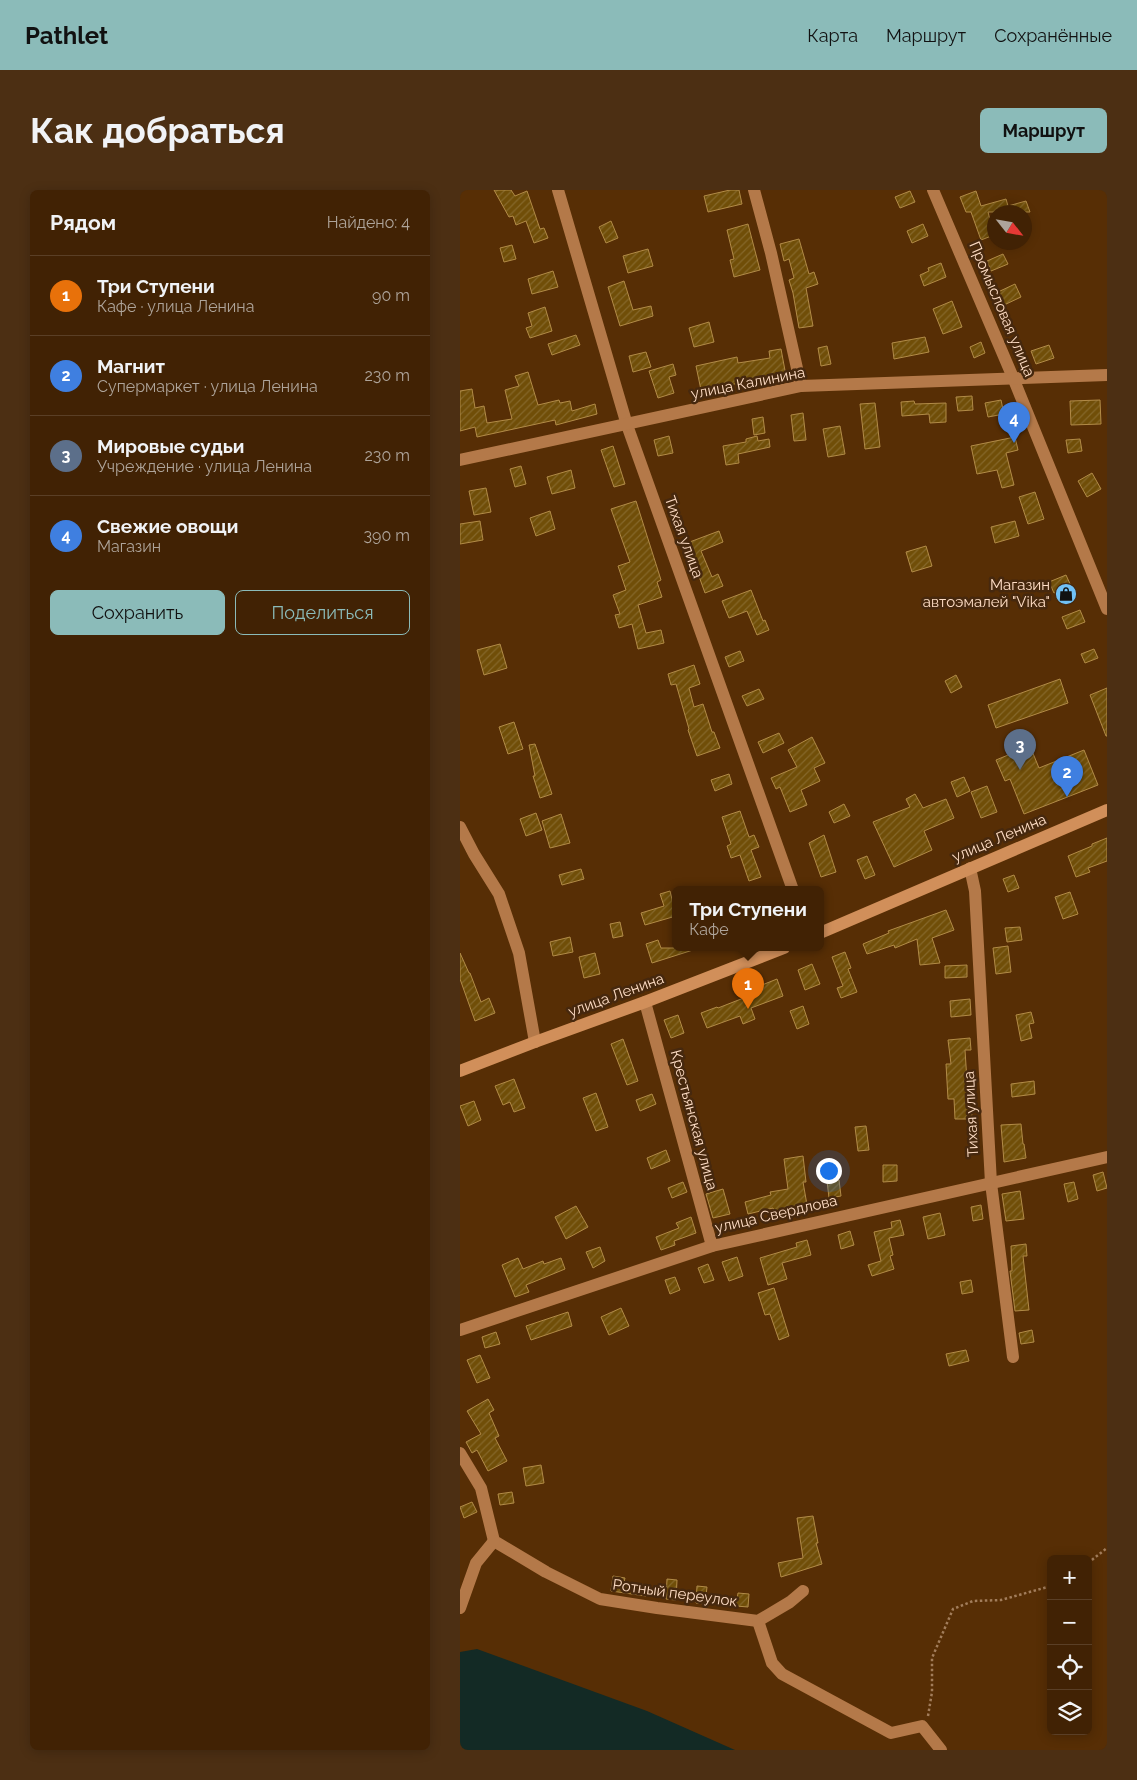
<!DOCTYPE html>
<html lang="ru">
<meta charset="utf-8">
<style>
body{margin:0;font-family:Raleway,sans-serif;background:#4c2f13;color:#f1f3f6}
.controls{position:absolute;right:15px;bottom:15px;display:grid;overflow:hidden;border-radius:8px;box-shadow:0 2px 12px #0003}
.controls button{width:45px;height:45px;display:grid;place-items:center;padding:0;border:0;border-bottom:1px solid #5a3f26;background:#412204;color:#f1f3f6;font:25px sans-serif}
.compass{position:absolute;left:527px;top:15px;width:45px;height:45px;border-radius:50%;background:#412204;box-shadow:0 2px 12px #0003;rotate:121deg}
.you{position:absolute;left:368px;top:980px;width:18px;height:18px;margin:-12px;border:4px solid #fff;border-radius:50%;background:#1a73e8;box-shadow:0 0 0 8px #1a73e833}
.badge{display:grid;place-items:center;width:32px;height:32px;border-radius:50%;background:#8bbbb9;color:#fff;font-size:16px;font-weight:700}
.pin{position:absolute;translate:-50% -41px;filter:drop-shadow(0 1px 2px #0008)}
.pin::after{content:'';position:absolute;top:26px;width:18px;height:15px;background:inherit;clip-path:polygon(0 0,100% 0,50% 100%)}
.popup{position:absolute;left:212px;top:696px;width:152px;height:65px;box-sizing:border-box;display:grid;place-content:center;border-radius:8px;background:#412204;filter:drop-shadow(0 1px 4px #0005);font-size:16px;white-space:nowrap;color:#aea49a}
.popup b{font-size:19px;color:#f1f3f6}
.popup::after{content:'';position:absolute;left:50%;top:100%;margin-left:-10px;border:10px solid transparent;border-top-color:#412204}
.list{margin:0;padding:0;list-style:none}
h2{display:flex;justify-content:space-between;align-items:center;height:65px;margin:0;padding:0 20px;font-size:21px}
h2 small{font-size:16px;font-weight:400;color:#aea49a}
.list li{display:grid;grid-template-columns:32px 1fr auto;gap:15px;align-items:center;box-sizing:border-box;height:80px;padding:0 20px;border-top:1px solid #5a3f26}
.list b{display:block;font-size:19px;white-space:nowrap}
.list p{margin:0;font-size:16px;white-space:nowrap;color:#aea49a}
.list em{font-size:16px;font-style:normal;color:#aea49a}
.actions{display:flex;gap:10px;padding:15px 20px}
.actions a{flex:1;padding:11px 0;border:1px solid #8bbbb9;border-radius:8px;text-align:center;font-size:18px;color:#8bbbb9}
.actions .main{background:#8bbbb9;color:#111}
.icon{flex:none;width:28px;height:28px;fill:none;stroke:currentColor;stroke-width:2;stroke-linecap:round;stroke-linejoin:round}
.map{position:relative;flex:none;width:647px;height:1560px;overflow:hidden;border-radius:8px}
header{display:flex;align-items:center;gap:30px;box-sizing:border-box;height:70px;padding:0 25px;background:#8bbbb9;color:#111}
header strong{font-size:24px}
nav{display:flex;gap:28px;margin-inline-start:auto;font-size:18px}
.intro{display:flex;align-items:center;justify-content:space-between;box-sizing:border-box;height:120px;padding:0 30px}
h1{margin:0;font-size:35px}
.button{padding:12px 22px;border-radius:8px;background:#8bbbb9;color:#111;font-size:18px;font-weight:700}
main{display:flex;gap:30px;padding:0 30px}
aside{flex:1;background:#412204;border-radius:8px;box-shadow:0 2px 12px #0003}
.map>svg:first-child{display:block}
.water{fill:#132a25}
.building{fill:url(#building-hatch);stroke:#b28b47}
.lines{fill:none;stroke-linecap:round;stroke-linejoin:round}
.path{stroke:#a27d5b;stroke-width:2.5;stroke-dasharray:2.5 2.5;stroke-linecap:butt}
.minor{stroke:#b47949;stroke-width:12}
.major{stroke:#d18f5a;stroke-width:12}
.labels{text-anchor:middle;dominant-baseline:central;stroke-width:5;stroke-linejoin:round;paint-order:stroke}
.street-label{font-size:15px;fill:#feddc5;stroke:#46280e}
.poi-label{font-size:15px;fill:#feddc5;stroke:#46280e;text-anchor:end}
</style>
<header>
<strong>Pathlet</strong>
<nav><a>Карта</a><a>Маршрут</a><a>Сохранённые</a></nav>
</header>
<div class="intro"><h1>Как добраться</h1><a class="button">Маршрут</a></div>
<main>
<aside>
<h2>Рядом<small>Найдено: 4</small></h2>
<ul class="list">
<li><span class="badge" style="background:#e8710a">1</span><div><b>Три Ступени</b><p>Кафе · улица Ленина</p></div><em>90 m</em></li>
<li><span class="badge" style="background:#3f7fe0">2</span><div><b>Магнит</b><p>Супермаркет · улица Ленина</p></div><em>230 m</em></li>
<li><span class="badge" style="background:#5c6f8a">3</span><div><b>Мировые судьи</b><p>Учреждение · улица Ленина</p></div><em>230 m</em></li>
<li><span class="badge" style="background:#3f7fe0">4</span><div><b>Свежие овощи</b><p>Магазин</p></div><em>390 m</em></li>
</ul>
<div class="actions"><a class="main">Сохранить</a><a>Поделиться</a></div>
</aside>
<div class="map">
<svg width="647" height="1560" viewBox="0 0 647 1560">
<defs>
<pattern id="building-hatch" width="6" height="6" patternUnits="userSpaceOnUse" patternTransform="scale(1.25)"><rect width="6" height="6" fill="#704e08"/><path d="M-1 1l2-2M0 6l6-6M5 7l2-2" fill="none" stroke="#85672a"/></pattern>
</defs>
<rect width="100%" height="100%" fill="#572e05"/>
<polygon class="water" points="17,1459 187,1521 275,1560 0,1560 0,1462"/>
<g class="building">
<polygon points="34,0 51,0 55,6 67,1 80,39 84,38 88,48 74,53 66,31 56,35 53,26 49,27"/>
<polygon points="270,0 279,0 282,14 248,22 244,6"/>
<polygon points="450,1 455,12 440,18 435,7"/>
<polygon points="516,1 521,16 546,9 548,16 566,11 570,22 528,22 534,45 521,50 511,22 506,22 500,7"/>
<polygon points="151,31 158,48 146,53 139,37"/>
<polygon points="288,34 300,80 274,87 270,70 274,69 267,40"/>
<polygon points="463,34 468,46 452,53 447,41"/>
<polygon points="339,49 349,84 354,82 358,94 346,98 353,136 339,138 333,103 329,90 334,88 329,69 324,71 320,54"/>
<polygon points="52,55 56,69 44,72 40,58"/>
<polygon points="188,59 193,76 168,83 163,66"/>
<polygon points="543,64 548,74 531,81 527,71"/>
<polygon points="481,73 486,87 464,96 460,85 469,81 468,78"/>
<polygon points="93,81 98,97 72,104 68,89"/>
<polygon points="164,91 173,120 191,116 193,126 160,136 148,97"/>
<polygon points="555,94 561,107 544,115 538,102"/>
<polygon points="492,111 502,137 483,144 473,119"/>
<polygon points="85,117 92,141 70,148 66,138 72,136 68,123"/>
<polygon points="249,132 254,152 234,157 229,138"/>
<polygon points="116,145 120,155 92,165 88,154"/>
<polygon points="465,147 469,162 434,169 432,153"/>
<polygon points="521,152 525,163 514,168 510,157"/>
<polygon points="589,155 594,168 576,174 571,161"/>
<polygon points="367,156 371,174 361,176 358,158"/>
<polygon points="321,159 326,186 313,188 313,187 241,200 236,176 277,167 278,173 310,168 309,161"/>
<polygon points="186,162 191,177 173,182 169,166"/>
<polygon points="213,174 216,185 209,187 214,203 198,208 189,181"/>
<polygon points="68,182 78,215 99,210 100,213 110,211 112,221 135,214 137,224 96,235 95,230 17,247 15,237 0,241 0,201 12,199 15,218 24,216 27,233 52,229 45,200 59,196 55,186"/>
<polygon points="512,206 513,220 498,221 496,207"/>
<polygon points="541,210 544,224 528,227 525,213"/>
<polygon points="640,210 641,234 611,235 610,211"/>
<polygon points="454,211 455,214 486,213 486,232 470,233 469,224 442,226 441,212"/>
<polygon points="415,213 420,257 405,259 400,214"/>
<polygon points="343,223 346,250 334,251 331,225"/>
<polygon points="303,227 305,243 294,245 292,229"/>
<polygon points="380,236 385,264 368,267 363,239"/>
<polygon points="209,246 213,263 198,266 194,250"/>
<polygon points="297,246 298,251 309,249 310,257 278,264 279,273 266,275 263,256 286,252 286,249"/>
<polygon points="555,247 558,260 546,263 554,295 542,298 537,280 517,284 511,256"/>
<polygon points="620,249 622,261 608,263 606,250"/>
<polygon points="153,256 165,294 154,297 141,260"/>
<polygon points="61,276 66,294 55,297 50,279"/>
<polygon points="111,280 115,298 92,304 87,287"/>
<polygon points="632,283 641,299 627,307 618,291"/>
<polygon points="26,298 31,322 14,325 9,301"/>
<polygon points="575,302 584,329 568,334 559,307"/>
<polygon points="176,311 201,390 197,392 202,407 178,415 186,443 201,440 204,453 178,459 172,434 159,438 155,425 160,424 153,405 166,400 158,376 170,372 151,319"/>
<polygon points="90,321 95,339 76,346 70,328"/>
<polygon points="20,331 23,350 0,354 0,334"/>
<polygon points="555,331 559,346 535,353 531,337"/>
<polygon points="259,341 263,352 241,361 252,387 258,384 263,396 245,403 227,353"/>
<polygon points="466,356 472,376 452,382 446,362"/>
<polygon points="606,385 611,396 594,403 589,392"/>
<polygon points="291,400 303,431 305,430 309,440 297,445 287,421 269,428 262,411"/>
<polygon points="620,420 625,432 607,439 602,427"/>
<polygon points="40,454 47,478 24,485 17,460"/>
<polygon points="634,459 638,468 625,473 621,464"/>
<polygon points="280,461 284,471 269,477 265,467"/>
<polygon points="234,475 240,494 229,498 234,517 243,514 252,542 254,542 260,558 237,566 228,540 229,539 216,494 211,495 208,484"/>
<polygon points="496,485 502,497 491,503 485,491"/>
<polygon points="600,489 608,513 536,538 528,515"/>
<polygon points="647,498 647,546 646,546 630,505"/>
<polygon points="299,499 304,509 287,516 282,506"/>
<polygon points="54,532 63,559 48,564 39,537"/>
<polygon points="319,543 324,553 303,563 298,552"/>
<polygon points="352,547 365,573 354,578 360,591 341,600 347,615 330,622 320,597 316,599 311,588 337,577 328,560"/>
<polygon points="75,554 92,604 80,608 73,586 75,586 69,555"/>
<polygon points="570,556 579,578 624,560 638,595 564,624 550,589 545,591 536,570"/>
<polygon points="269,584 272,594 255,601 251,590"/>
<polygon points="504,587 510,601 497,607 491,592"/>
<polygon points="527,596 537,622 521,628 511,602"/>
<polygon points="455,604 463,618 486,609 494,628 464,641 472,660 434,677 413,632 450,617 446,609"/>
<polygon points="384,614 390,626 374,633 369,622"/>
<polygon points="280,621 289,647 294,645 299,657 291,660 301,687 289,691 280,665 271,668 267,656 271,654 262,627"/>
<polygon points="76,623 82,640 66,646 60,629"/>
<polygon points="101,624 110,653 90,658 82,631"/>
<polygon points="364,645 376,682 361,687 349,653"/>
<polygon points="647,648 647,671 628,678 630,682 616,687 608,666 632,656 632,654"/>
<polygon points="407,666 415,685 405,689 397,670"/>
<polygon points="121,679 124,689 102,695 99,685"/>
<polygon points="554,685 559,698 548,702 543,689"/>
<polygon points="210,701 216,726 185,735 181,723 204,716 200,704"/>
<polygon points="610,702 618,724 603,729 595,707"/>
<polygon points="486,720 494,740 472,748 480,773 460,775 457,749 435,758 434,755 407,764 403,754 429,743 428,741"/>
<polygon points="160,732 163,746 153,748 150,734"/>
<polygon points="560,737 562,750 547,752 545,738"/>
<polygon points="110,747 113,762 93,766 90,752"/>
<polygon points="198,750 201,758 233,758 233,760 192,773 186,754"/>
<polygon points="548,756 551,782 536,784 533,758"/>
<polygon points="385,762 391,778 388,779 397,802 381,808 377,798 383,796 372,767"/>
<polygon points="0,763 9,783 10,783 21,812 29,808 35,823 15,831 0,789"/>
<polygon points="135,763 140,784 124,788 119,767"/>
<polygon points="352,774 360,794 345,800 338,780"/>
<polygon points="507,775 507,787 485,788 485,776"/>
<polygon points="317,789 323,806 291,818 295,829 283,834 280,826 247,838 241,823 257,817 258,818 299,802 297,797"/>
<polygon points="510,809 511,825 491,827 490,811"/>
<polygon points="343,816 349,834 337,839 330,821"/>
<polygon points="571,822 574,833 569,834 572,848 561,851 556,825"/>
<polygon points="218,825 224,843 211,848 204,830"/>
<polygon points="510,848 511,860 505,860 507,891 510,891 512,929 495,929 494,909 488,909 486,874 491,874 488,850"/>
<polygon points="163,849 178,891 167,895 151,854"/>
<polygon points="54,889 65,918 54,922 50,912 43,915 35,896"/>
<polygon points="574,891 575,904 552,907 551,894"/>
<polygon points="136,903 148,937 136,941 123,908"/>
<polygon points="192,904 196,914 180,921 176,910"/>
<polygon points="14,911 21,930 8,936 0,916"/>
<polygon points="561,934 563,954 564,954 566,968 544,972 541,935"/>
<polygon points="406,936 409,960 398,961 395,937"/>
<polygon points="206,960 210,971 191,979 187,968"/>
<polygon points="343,966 346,992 343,992 347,1015 314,1021 313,1018 288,1024 285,1012 311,1005 310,1002 328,999 324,969"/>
<polygon points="423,975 437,975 437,991 423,992"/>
<polygon points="643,982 647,998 637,1001 633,985"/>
<polygon points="379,990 381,1006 369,1008 367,991"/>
<polygon points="223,992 227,1002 212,1008 208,998"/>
<polygon points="614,992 618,1009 608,1012 604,994"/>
<polygon points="263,999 270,1024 253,1028 246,1004"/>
<polygon points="560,1001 564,1029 546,1031 542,1004"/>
<polygon points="521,1015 523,1029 513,1031 511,1017"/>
<polygon points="116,1016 128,1037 106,1049 95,1027"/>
<polygon points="480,1023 485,1045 468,1049 463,1027"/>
<polygon points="231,1027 236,1043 214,1051 215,1055 201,1060 196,1047 219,1038 216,1033"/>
<polygon points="440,1030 444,1045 429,1048 433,1065 430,1066 434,1079 412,1086 408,1075 421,1071 414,1042 432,1038 431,1032"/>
<polygon points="390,1041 394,1055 381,1059 378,1045"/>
<polygon points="347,1050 351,1065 322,1073 327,1089 308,1095 300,1068 337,1057 336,1053"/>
<polygon points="566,1054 567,1066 563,1066 569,1120 555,1121 550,1081 552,1081 551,1056"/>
<polygon points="140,1057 145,1071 133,1078 126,1062"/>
<polygon points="277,1067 283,1086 269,1091 262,1072"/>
<polygon points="58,1068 63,1079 83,1071 84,1074 101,1068 105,1079 66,1095 69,1102 55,1107 42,1075"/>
<polygon points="248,1074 254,1090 244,1093 238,1078"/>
<polygon points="215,1087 220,1100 210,1104 205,1090"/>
<polygon points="511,1090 513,1102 502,1104 500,1092"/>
<polygon points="314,1098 329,1146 319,1150 310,1124 305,1125 298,1103"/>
<polygon points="161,1118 169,1136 149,1145 141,1127"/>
<polygon points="108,1122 112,1136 71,1150 66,1136"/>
<polygon points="572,1140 574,1152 561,1154 559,1143"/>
<polygon points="36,1142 40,1154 25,1158 22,1147"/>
<polygon points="506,1160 509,1171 489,1176 486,1164"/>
<polygon points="20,1165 30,1188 17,1193 7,1170"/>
<polygon points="28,1209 34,1220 29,1223 39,1246 35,1248 47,1271 28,1281 17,1260 12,1263 6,1252 21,1244 7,1221"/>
<polygon points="81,1275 84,1293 66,1296 63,1278"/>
<polygon points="52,1302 54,1313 40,1315 38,1304"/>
<polygon points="12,1312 17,1322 4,1328 0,1317"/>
<polygon points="353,1326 358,1353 356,1353 362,1374 321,1387 318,1373 343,1368 337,1328"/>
<polygon points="153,1386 165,1388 164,1392 187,1395 186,1406 151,1401"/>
<polygon points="207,1389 217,1390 216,1410 206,1409"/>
<polygon points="237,1396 247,1397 245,1414 236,1413"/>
<polygon points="278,1403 289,1404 288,1417 276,1416"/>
</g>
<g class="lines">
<g class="path">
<polyline points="628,1373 647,1358"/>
<polyline points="468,1526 472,1502 472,1468 493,1419 513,1411 541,1410 591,1396"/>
</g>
<g class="minor">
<polyline points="98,0 167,235 333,700"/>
<polyline points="294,0 311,63 341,196"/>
<polyline points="473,0 554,190 647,419"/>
<polyline points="0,270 341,196 647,185"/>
<polyline points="0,637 14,664 39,704 59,763 75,852"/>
<polyline points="510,678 515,701 531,993 553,1167"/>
<polyline points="185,812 252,1056"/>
<polyline points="0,1140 252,1056 647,967"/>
<polyline points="0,1263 21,1298 34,1351 86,1382 140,1409 197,1418 298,1431 330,1412 343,1401"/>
<polyline points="0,1418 16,1373 34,1351"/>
<polyline points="298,1431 312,1473 322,1484 431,1543 462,1536 481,1560"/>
</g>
<g class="major">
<polyline points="360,743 647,620"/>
<polyline points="0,881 75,852 185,812 324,758"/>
</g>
</g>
<defs>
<g id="shop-disc" transform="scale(1.125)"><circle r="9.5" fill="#71c1f5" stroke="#46280e"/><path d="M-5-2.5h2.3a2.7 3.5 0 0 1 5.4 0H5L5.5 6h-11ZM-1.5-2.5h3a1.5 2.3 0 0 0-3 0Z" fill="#111"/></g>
</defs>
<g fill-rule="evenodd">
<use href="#shop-disc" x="606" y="404"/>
</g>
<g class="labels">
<g class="street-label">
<text transform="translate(542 119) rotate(67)">Промысловая улица</text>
<text transform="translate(288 193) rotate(-11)">улица Калинина</text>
<text transform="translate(224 347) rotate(70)">Тихая улица</text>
<text transform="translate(539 648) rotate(-23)">улица Ленина</text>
<text transform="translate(156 805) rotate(-20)">улица Ленина</text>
<text transform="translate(511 924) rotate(-93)">Тихая улица</text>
<text transform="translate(234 930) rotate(75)">Крестьянская улица</text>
<text transform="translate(316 1024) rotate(-13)">улица Свердлова</text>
<text transform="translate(215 1403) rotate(8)">Ротный переулок</text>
</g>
<g class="poi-label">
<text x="590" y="395">Магазин<tspan x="590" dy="17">автоэмалей "Vika"</tspan></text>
</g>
</g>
</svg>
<div class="controls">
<button>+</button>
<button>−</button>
<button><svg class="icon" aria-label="locate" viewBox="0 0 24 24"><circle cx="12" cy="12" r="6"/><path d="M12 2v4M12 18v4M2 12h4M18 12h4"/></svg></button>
<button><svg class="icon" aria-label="layers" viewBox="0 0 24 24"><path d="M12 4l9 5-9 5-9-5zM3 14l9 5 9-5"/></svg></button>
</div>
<svg class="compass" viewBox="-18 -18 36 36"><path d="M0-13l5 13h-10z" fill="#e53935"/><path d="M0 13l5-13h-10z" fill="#aea49a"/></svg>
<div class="you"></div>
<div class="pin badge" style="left:288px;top:819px;background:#e8710a">1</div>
<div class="popup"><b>Три Ступени</b>Кафе</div>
<div class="pin badge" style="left:607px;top:607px;background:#3f7fe0">2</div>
<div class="pin badge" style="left:560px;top:580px;background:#5c6f8a">3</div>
<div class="pin badge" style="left:554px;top:253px;background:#3f7fe0">4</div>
</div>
</main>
